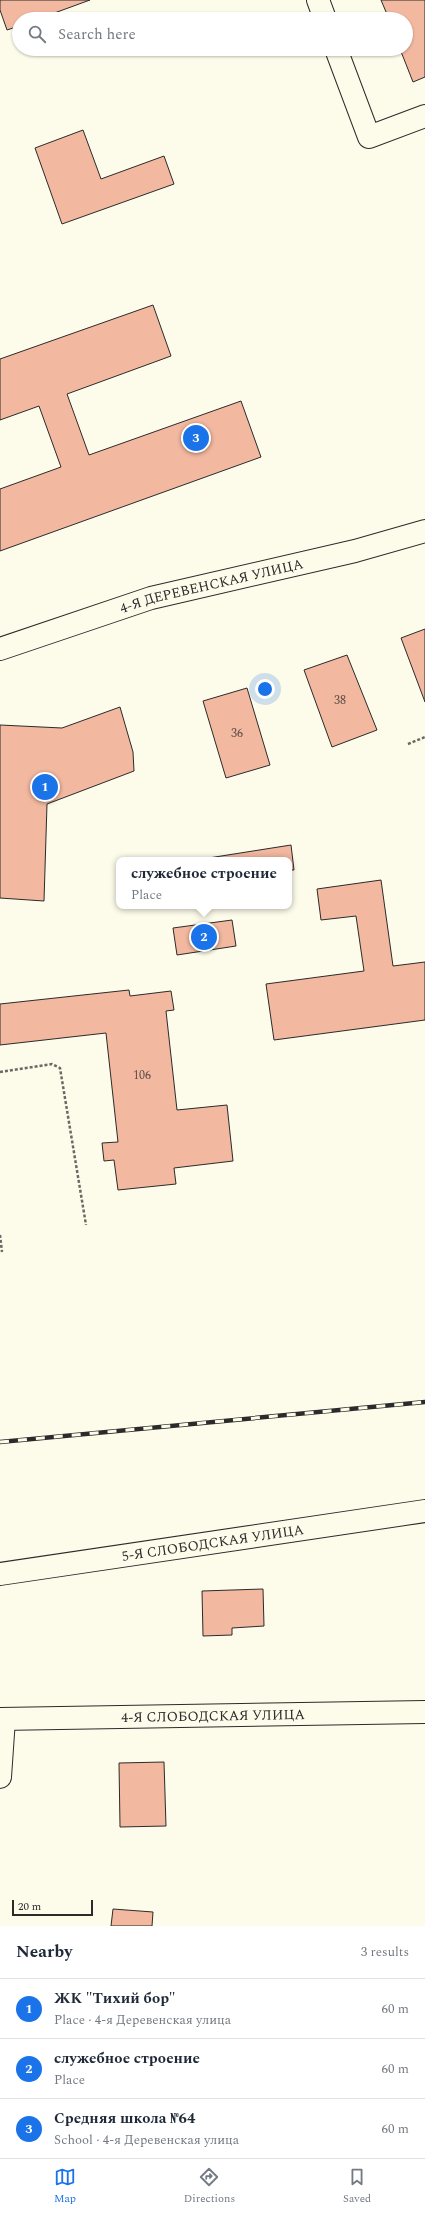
<!DOCTYPE html>
<meta charset="utf-8">
<style>
body{margin:0;font-family:Spectral,serif;background:#f6f6f7;color:#1f2937}
.scale{position:absolute;left:12px;bottom:10px;width:81px;box-sizing:border-box;padding-left:4px;border:2px solid #2b2b2b;border-top:0;font-size:11px;line-height:14px;white-space:nowrap;color:#2b2b2b;-webkit-text-stroke:3px #fdfbea;paint-order:stroke}
.you{position:absolute;left:265px;top:689px;width:14px;height:14px;margin:-10px;border:3px solid #fff;border-radius:50%;background:#1a73e8;box-shadow:0 0 0 6px #1a73e833}
.badge{display:grid;place-items:center;width:26px;height:26px;border-radius:50%;background:#1a73e8;color:#fff;font-size:13px;font-weight:700}
.pin{position:absolute;translate:-50% -50%;border:2px solid #fff;box-shadow:0 1px 4px #0006}
.popup{position:absolute;left:116px;top:857px;width:176px;height:52px;box-sizing:border-box;display:grid;place-content:center;border-radius:8px;background:#fff;filter:drop-shadow(0 1px 3px #0005);font-size:13px;white-space:nowrap;color:#747a83}
.popup b{font-size:15px;color:#1f2937}
.popup::after{content:'';position:absolute;left:50%;top:100%;margin-left:-8px;border:8px solid transparent;border-top-color:#fff}
.list{margin:0;padding:0;list-style:none}
h2{display:flex;justify-content:space-between;align-items:center;height:52px;margin:0;padding:0 16px;font-size:17px}
h2 small{font-size:13px;font-weight:400;color:#747a83}
.list li{display:grid;grid-template-columns:26px 1fr auto;gap:12px;align-items:center;box-sizing:border-box;height:60px;padding:0 16px;border-top:1px solid #e0e1e3}
.list b{display:block;font-size:15px;white-space:nowrap}
.list p{margin:0;font-size:13px;white-space:nowrap;color:#747a83}
.list em{font-size:13px;font-style:normal;color:#747a83}
.icon{flex:none;width:22px;height:22px;fill:none;stroke:currentColor;stroke-width:2;stroke-linecap:round;stroke-linejoin:round}
.map{position:relative;flex:none;width:425px;height:1926px;overflow:hidden}
.search{position:absolute;background:#fff;box-shadow:0 1px 3px #0004;left:12px;right:12px;top:12px;height:44px;display:flex;align-items:center;gap:10px;box-sizing:border-box;padding:0 14px;border-radius:22px;color:#747a83;font-size:15px}
.sheet{height:232px;background:#fff}
nav{display:flex;justify-content:space-around;align-items:center;box-sizing:border-box;height:56px;border-top:1px solid #e0e1e3;background:#fff;font-size:11px;color:#747a83}
nav a{display:grid;justify-items:center;gap:2px}
nav .on{color:#1a73e8}
.map>svg:first-child{display:block}
.building{fill:#f2b8a0;stroke:#2b2b2b}
.lines{fill:none;stroke-linecap:round;stroke-linejoin:round}
.minor-casing{stroke:#2b2b2b;stroke-width:24}
.path{stroke:#6a6964;stroke-width:2.5;stroke-dasharray:3 2;stroke-linecap:butt}
.minor{stroke:#fdfbea;stroke-width:22}
.rail-casing{stroke:#2b2b2b;stroke-width:4.5}
.rail{stroke:#fdfbea;stroke-width:3;stroke-dasharray:9;stroke-linecap:butt}
.labels{text-anchor:middle;dominant-baseline:central;stroke-width:3;stroke-linejoin:round;paint-order:stroke}
.number-label{font-size:12px;fill:#5d4e48}
.street-label{font-size:14px;fill:#2b2b2b;stroke:#fdfbea}
</style>
<div class="map">
<svg width="425" height="1926" viewBox="0 0 425 1926">
<rect width="100%" height="100%" fill="#fdfbea"/>
<g class="building">
<polygon points="0,0 90,0 38,19 19,19 19,26 7,30 0,10"/>
<polygon points="381,0 425,0 425,77 413,82 400,49 406,49 406,19 389,19"/>
<polygon points="83,130 101,179 164,156 174,184 62,224 35,148"/>
<polygon points="153,305 171,356 67,394 89,455 241,401 261,457 0,551 0,489 61,467 39,406 0,420 0,359"/>
<polygon points="425,629 425,702 401,638"/>
<polygon points="347,655 377,730 332,747 304,670"/>
<polygon points="247,688 270,765 226,778 203,701"/>
<polygon points="120,707 133,752 134,771 47,804 44,901 0,898 0,725 62,728"/>
<polygon points="291,845 294,870 289,870 289,860 196,860"/>
<polygon points="381,880 393,966 425,962 425,1020 274,1040 266,984 364,971 356,916 321,920 317,889"/>
<polygon points="232,920 236,946 177,955 173,928"/>
<polygon points="129,990 130,996 171,991 174,1010 166,1011 177,1110 227,1105 233,1161 174,1168 176,1184 118,1190 114,1160 104,1161 102,1143 118,1142 106,1033 0,1045 0,1004"/>
<polygon points="263,1589 264,1626 232,1628 232,1635 203,1636 202,1591"/>
<polygon points="164,1762 166,1826 120,1827 119,1763"/>
<polygon points="113,1909 153,1912 152,1926 111,1926"/>
</g>
<g class="lines">
<g class="minor-casing">
<g id="minor">
<polyline points="318,0 325,19"/>
<polyline points="336,49 369,137 425,116"/>
<path id="s1" d="M0,649L151,598L355,551L425,531"/>
<path id="s2" d="M0,1574L425,1511"/>
<path id="s3" d="M0,1719L425,1712"/>
<polyline points="0,1777 4,1719"/>
</g>
</g>
<g class="path">
<polyline points="408,744 425,737"/>
<polyline points="0,1072 52,1064 60,1068 86,1225"/>
<polyline points="0,1235 2,1252"/>
</g>
<use href="#minor" class="minor"/>
<g class="rail-casing">
<polyline id="rail" points="0,1442 425,1402"/>
</g>
<use href="#rail" class="rail"/>
</g>
<g class="labels">
<g class="number-label">
<text x="340" y="700">38</text>
<text x="237" y="733">36</text>
<text x="142" y="1075">106</text>
</g>
<g class="street-label">
<text stroke="none"><textPath href="#s1" startOffset="221">4-Я ДЕРЕВЕНСКАЯ УЛИЦА</textPath></text>
<text stroke="none"><textPath href="#s2" startOffset="215">5-Я СЛОБОДСКАЯ УЛИЦА</textPath></text>
<text stroke="none"><textPath href="#s3" startOffset="213">4-Я СЛОБОДСКАЯ УЛИЦА</textPath></text>
</g>
</g>
</svg>
<div class="scale">20 m</div>
<div class="you"></div>
<div class="pin badge" style="left:45px;top:787px">1</div>
<div class="pin badge" style="left:204px;top:937px">2</div>
<div class="popup"><b>служебное строение</b>Place</div>
<div class="pin badge" style="left:196px;top:438px">3</div>
<div class="search"><svg class="icon" aria-label="search" viewBox="0 0 24 24"><circle cx="10" cy="10" r="6"/><path d="M15 15l6 6"/></svg>Search here</div>
</div>
<section class="sheet">
<h2>Nearby<small>3 results</small></h2>
<ul class="list">
<li><span class="badge">1</span><div><b>ЖК &quot;Тихий бор&quot;</b><p>Place · 4-я Деревенская улица</p></div><em>60 m</em></li>
<li><span class="badge">2</span><div><b>служебное строение</b><p>Place</p></div><em>60 m</em></li>
<li><span class="badge">3</span><div><b>Средняя школа №64</b><p>School · 4-я Деревенская улица</p></div><em>60 m</em></li>
</ul>
</section>
<nav>
<a class="on"><svg class="icon" aria-label="map" viewBox="0 0 24 24"><path d="M3 6l6-2 6 2 6-2v14l-6 2-6-2-6 2zM9 4v14M15 6v14"/></svg>Map</a>
<a><svg class="icon" aria-label="directions" viewBox="0 0 24 24"><path d="M12 3l9 9-9 9-9-9zM9 14v-3h6M13 9l2 2-2 2"/></svg>Directions</a>
<a><svg class="icon" aria-label="saved" viewBox="0 0 24 24"><path d="M7 4h10v16l-5-4-5 4z"/></svg>Saved</a>
</nav>
